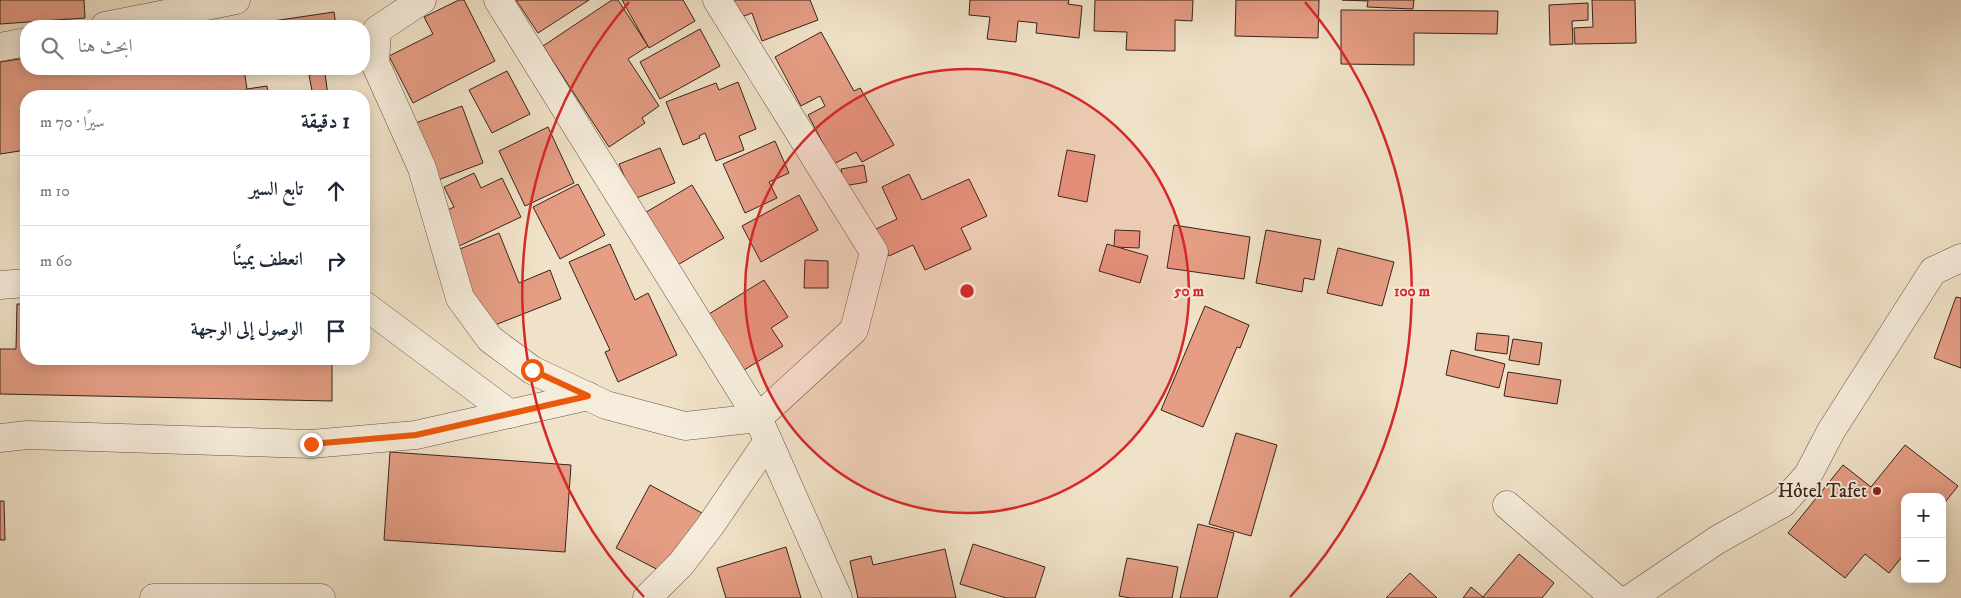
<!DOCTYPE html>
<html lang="ar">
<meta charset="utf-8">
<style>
body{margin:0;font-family:"IM FELL DW Pica",Amiri,serif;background:#f6f6f7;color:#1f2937;direction:rtl}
.controls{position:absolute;right:15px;bottom:15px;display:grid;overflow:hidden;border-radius:10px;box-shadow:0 2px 12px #0003}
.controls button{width:45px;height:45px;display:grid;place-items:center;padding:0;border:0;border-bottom:1px solid #e0e1e3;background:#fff;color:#1f2937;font:25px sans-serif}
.stop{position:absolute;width:15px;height:15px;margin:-11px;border:4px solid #ea580c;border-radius:50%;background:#fff}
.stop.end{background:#ea580c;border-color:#fff;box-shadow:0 1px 5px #0008}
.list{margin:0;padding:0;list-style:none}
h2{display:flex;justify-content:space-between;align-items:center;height:65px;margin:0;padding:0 20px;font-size:21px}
h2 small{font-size:16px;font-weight:400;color:#747a83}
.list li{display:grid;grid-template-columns:32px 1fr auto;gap:15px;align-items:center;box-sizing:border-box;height:70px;padding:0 20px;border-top:1px solid #e0e1e3}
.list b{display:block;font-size:19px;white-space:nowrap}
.list em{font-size:16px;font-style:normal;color:#747a83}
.icon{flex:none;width:28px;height:28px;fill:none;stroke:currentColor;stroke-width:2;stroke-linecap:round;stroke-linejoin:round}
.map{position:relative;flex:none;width:1961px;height:598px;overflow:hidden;direction:ltr}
.search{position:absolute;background:#fff;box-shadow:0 2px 12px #0003;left:20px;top:20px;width:350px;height:55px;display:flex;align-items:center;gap:12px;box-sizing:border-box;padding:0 18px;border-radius:20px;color:#747a83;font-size:19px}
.panel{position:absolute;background:#fff;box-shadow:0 2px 12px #0003;left:20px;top:90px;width:350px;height:275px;border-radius:20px;direction:rtl}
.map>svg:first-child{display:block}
.building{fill:#e59d84;stroke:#38231a}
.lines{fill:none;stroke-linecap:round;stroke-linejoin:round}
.minor-casing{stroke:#665346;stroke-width:29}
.minor{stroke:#f5ecdb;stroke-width:28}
.route{stroke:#ea580c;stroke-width:6}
.ring{fill:none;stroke:#d62828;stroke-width:2.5}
.poi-dot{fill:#8f2418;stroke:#f5ecdb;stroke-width:2}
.labels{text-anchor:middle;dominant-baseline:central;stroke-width:4;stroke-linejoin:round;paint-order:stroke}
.poi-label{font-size:19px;fill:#38231a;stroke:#f5ecdb;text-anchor:end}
.centre{fill:#d62828;stroke:#f5ecdb;stroke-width:2.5}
.ring-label{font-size:15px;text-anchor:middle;font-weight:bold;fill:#d62828;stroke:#f5ecdb;stroke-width:4;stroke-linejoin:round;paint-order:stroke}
</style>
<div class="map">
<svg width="1961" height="598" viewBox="0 0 1961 598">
<rect width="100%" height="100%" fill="#f0e2c8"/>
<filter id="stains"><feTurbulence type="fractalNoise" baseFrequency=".004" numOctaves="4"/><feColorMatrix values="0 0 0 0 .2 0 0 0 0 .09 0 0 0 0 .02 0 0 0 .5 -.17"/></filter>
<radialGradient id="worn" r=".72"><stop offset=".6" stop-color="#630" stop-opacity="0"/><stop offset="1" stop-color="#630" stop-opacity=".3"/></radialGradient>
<g class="building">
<polygon points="0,0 84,0 85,18 0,24"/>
<polygon points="459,0 464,0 495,61 413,103 389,56 433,34 424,17"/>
<polygon points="516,0 589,0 538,33"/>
<polygon points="612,0 618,0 648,46 628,59 659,106 642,118 645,123 609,147 543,46"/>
<polygon points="622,0 683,0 695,21 649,48"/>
<polygon points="732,0 810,0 818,20 762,41 752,13 739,18"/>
<polygon points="970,0 1069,0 1068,4 1082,6 1079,38 1036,33 1037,23 1018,21 1016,42 987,39 990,17 969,15"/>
<polygon points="1095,0 1193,0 1192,21 1175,20 1175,51 1126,50 1127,32 1094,31"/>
<polygon points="1236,0 1319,0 1318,38 1235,36"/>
<polygon points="1342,0 1414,0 1413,9 1367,7 1368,1"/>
<polygon points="1592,0 1635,0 1636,43 1575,44 1574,28 1593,27"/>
<polygon points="1588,3 1588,20 1572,21 1573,44 1550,45 1549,5"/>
<polygon points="1341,10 1498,11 1497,34 1414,33 1414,65 1341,64"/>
<polygon points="334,12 336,26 239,26"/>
<polygon points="700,29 720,66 660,99 640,62"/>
<polygon points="821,32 854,91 860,88 894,145 862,162 856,152 834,164 808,115 825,106 820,96 801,106 775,57"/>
<polygon points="26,58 26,69 244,69 247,89 267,86 268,96 248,96 247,90 233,92 233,96 26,96 26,150 0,154 0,62"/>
<polygon points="507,71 530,114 492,133 469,90"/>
<polygon points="325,73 328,96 313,96 309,75"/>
<polygon points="738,82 756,129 739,136 744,150 716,161 705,133 699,136 700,138 683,145 666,102 716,83 719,90"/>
<polygon points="462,106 483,163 438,180 413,124"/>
<polygon points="548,127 574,183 525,206 499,151"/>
<polygon points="775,141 789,173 769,182 777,198 745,213 723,164"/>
<polygon points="660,148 675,183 634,199 619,164"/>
<polygon points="1067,150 1095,155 1087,202 1058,196"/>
<polygon points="864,165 867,182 844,186 841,169"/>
<polygon points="474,173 481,188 502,178 521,217 455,248 439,214 454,207 444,187"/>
<polygon points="909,174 922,200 969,179 987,216 961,228 971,249 925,270 913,245 889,256 876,229 897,219 882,187"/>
<polygon points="578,184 605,235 560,259 533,207"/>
<polygon points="692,185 724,238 674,267 643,214"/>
<polygon points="799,195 818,230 761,262 742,226"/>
<polygon points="1174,225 1250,237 1244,279 1167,268"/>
<polygon points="1115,230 1140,231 1139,248 1114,247"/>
<polygon points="1266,230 1321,240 1314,280 1304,278 1302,292 1256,283"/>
<polygon points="499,233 519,283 550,270 561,299 485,329 455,251"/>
<polygon points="610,244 635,300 648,293 677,355 618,382 605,352 610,350 569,262"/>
<polygon points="1107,244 1148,256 1140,283 1099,271"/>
<polygon points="1338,248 1394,262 1382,306 1327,293"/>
<polygon points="805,260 828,261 828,288 804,288"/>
<polygon points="764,280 788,317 771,328 783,346 744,370 709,314"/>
<polygon points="1956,297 1961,298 1961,368 1934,358"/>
<polygon points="17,304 26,304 26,359 332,359 332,401 0,394 0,349 16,349"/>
<polygon points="1205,306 1249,325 1240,348 1237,347 1203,427 1161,410"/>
<polygon points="1477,333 1509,336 1507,354 1475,350"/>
<polygon points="1513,339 1542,343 1539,365 1509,360"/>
<polygon points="1451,350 1505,364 1499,388 1446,375"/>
<polygon points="1508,372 1561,380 1557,404 1504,396"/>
<polygon points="1236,433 1277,445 1251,536 1209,524"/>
<polygon points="1905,445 1958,486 1942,506 1942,497 1905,497 1905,553 1889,573 1865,554 1845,578 1788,533 1843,465 1871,487"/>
<polygon points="390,452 571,465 565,552 384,540"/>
<polygon points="650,485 702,513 668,575 616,548"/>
<polygon points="0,501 4,501 5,540 0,540"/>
<polygon points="1198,524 1234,533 1217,598 1180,598"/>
<polygon points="973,544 1045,567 1035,598 1006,598 960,584"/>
<polygon points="786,547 801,598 726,598 717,568"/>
<polygon points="945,549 956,598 858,598 850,561 871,556 873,565"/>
<polygon points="1519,554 1554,583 1542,598 1463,598 1471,587 1483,597"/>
<polygon points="1127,558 1178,567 1172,598 1131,598 1119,596"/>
<polygon points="1410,573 1437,598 1386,598"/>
</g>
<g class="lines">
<g class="minor-casing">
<g id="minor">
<polyline points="422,0 377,30 375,63 422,168 460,298 490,339 532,370 606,405 685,426 758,418 854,330 874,252 717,0"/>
<polyline points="498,0 758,418 838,598"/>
<polyline points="105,26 236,0"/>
<polyline points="0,47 26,42"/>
<polyline points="0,285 26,283"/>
<polyline points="364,305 510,414"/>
<polyline points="0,438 27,435 311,444 416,435 588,396"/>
<polyline points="1507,505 1615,598"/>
<polyline points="154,598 321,598"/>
<polyline points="647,598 681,564 710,526 768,441"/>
<polyline points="1631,598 1717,540 1783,503 1808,475 1831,431 1933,271 1961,258"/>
</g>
</g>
<use href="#minor" class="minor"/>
</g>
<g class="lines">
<polyline class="route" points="311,444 416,435 588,396 532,370"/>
</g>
<circle cx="967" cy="291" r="222" fill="#d62828" fill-opacity=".12"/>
<g class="ring">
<circle cx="967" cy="291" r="222"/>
<path d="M644 597A445 445 0 0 1 629 2M1305 2A445 445 0 0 1 1290 597"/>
</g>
<circle class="poi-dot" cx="1877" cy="491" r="5"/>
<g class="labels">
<g class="poi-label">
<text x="1867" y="491">Hôtel Tafet</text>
</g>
</g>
<circle cx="967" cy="291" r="8" class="centre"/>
<g class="ring-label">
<text x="1189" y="296">50 m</text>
<text x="1412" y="296">100 m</text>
</g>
<rect width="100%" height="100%" filter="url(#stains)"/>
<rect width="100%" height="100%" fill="url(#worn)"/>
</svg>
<div class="controls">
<button>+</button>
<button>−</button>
</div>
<div class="stop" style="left:532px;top:370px"></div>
<div class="stop end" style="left:311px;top:444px"></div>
<div class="search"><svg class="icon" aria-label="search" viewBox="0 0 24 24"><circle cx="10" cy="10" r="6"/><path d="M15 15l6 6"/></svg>ابحث هنا</div>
<section class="panel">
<h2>1 دقيقة<small>سيرًا · 70 m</small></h2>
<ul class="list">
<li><svg class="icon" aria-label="ahead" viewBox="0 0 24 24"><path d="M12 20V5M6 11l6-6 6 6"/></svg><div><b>تابع السير</b></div><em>10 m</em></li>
<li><svg class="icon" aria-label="right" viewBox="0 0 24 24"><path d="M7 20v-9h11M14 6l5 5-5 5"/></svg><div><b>انعطف يمينًا</b></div><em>60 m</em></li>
<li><svg class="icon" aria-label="arrive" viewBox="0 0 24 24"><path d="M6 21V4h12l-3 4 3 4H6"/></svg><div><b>الوصول إلى الوجهة</b></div></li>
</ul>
</section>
</div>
